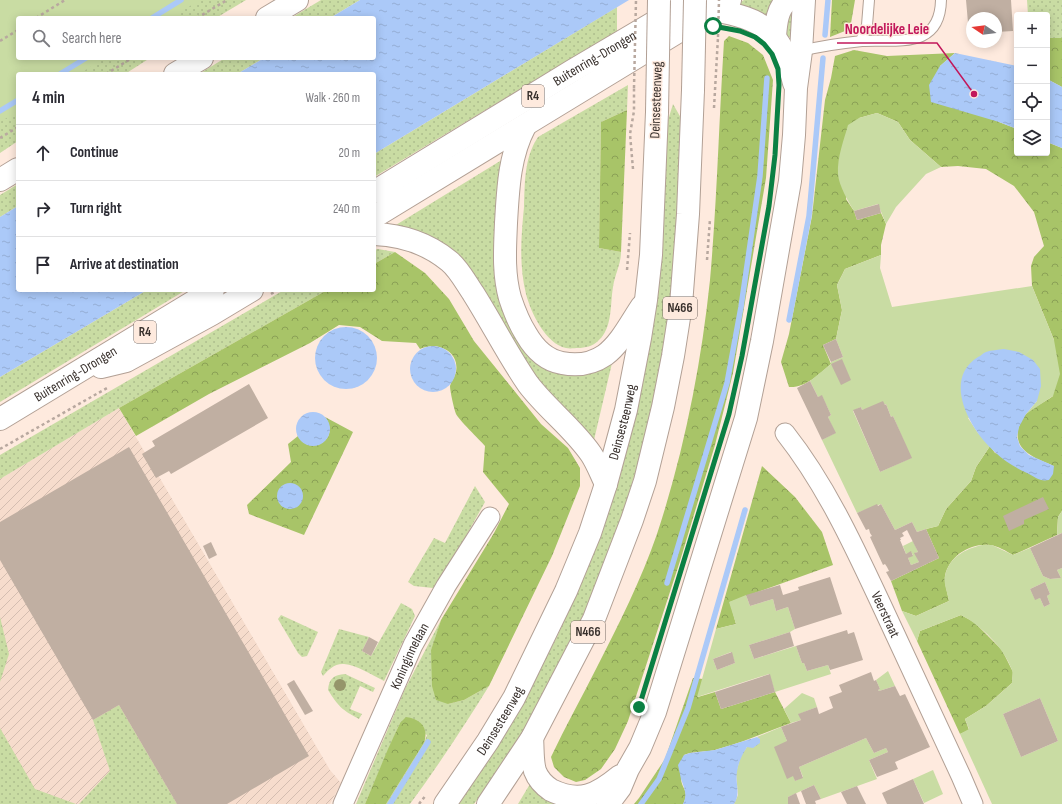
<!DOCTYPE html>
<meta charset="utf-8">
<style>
body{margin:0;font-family:"Sofia Sans Condensed",sans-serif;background:#f2f2f3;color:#2b2b33}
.controls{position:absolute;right:12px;top:12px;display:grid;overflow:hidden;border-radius:4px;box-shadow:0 2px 10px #0003}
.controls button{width:36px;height:36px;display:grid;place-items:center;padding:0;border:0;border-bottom:1px solid #e1e1e2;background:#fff;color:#2b2b33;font:20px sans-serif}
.compass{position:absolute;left:966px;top:12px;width:36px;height:36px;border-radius:50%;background:#fff;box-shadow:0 2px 10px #0003;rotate:283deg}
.stop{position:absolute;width:12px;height:12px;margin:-9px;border:3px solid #0b8043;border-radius:50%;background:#fff}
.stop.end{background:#0b8043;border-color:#fff;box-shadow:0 1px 4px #0008}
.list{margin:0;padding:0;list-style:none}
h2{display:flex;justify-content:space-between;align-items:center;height:52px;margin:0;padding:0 16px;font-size:17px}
h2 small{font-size:13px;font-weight:400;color:#7c7c81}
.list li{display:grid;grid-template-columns:26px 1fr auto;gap:12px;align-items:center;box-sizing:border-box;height:56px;padding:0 16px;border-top:1px solid #e1e1e2}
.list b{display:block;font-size:15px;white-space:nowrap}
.list em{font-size:13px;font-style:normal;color:#7c7c81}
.icon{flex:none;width:22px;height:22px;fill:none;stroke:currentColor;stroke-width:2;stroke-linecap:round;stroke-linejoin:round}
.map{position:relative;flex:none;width:1062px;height:804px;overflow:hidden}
.search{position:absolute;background:#fff;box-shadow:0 2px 10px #0003;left:16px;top:16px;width:360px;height:44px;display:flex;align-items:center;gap:10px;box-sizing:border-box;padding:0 14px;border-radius:4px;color:#7c7c81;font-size:15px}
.panel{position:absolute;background:#fff;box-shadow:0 2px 10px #0003;left:16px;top:72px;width:360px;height:220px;border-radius:4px}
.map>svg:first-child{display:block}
.industrial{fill:url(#industrial-furrows)}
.grass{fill:url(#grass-dots)}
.forest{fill:url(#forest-crowns)}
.green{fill:#c9dca3;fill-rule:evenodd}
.water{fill:url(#water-ripples)}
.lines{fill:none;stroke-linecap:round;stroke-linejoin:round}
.stream{stroke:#abc9f8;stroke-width:5.5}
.building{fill:#c0afa2;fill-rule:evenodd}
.lane-casing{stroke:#b2a095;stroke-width:12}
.street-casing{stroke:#b2a095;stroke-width:21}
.highway-casing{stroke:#b2a095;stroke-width:24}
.path{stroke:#b8a89f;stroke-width:2.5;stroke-dasharray:3 3;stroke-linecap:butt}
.lane{stroke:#fff;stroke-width:10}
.street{stroke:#fff;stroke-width:19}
.highway{stroke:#fff;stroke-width:22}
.highway-bridge-casing{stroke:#b2a095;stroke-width:24;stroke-linecap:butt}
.path-bridge{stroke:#b8a89f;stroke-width:2.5;stroke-dasharray:3 3;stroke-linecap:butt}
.highway-bridge{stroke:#fff;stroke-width:22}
.tree{fill:#95956a}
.route{stroke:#0b8043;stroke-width:5}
.labels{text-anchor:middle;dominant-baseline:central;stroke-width:3;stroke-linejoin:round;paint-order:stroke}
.shield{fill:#feeade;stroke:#746862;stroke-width:1}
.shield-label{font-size:13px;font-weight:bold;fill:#39312d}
.street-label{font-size:14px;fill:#39312d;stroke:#feeade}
.leader{fill:none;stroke:#c2185b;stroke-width:1.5}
.callout-dot{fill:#c2185b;stroke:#feeade;stroke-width:1.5}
.callout-label{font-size:15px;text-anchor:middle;font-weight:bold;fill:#c2185b;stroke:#feeade;stroke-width:3;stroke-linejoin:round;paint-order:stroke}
</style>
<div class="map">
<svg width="1062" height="804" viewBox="0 0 1062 804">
<defs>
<pattern id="industrial-furrows" width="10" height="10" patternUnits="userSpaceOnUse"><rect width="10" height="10" fill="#f6dccc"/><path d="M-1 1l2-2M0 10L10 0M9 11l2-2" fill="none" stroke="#d4bdb0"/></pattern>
<pattern id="grass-dots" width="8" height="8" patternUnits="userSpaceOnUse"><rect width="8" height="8" fill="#c9dca3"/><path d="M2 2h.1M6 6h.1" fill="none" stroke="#adbd8d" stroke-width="1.8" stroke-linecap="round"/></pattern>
<pattern id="forest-crowns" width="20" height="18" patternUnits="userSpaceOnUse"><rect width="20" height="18" fill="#a8c468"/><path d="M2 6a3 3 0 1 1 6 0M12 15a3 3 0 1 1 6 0" fill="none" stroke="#8aa056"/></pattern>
<pattern id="water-ripples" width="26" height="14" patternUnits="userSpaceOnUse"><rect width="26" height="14" fill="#abc9f8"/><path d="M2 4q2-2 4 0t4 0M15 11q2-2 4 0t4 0" fill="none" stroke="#94add5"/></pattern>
</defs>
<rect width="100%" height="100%" fill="#feeade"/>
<polygon class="industrial" points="119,408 330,770 341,783 330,804 0,804 0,479"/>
<g class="grass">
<polygon points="0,0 246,0 216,18 18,18 18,58 150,58 125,74 18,74 18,141 0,153"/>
<polygon points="321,0 360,0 330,18 291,18"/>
<polygon points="744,0 778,0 770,20 732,7"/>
<polygon points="1027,0 1062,0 1062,38 1047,38 1047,15 1028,15"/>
<polygon points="795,4 796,37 786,37 785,28"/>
<polygon points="617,7 617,31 374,177 374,154"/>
<polygon points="225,58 264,58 237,74 199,74"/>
<path d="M628,85L627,110L601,122L599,248L621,252C621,264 615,274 613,287C610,304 613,328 598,341C593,346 585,348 578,348C575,348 570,349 566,348C546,344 531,313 526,294C519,265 521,237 524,207C525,183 524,158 538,137Z"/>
<path d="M673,104C676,110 680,115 682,121C684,127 682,137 682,143C681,166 680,188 679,211C670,417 598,637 474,804H457L527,694L557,637L592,558L619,481L642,386L653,328L660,265L665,194L664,133Z"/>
<polygon points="505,158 498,265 534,358 612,363 594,440 550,400 476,285 391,228"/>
<polygon points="18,184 18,206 0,217 0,195"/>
<polygon points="378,249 395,252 374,264 374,250"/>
<polygon points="147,290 186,290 0,402 0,377"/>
<polygon points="284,290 327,290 119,408 0,479 0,455"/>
<polygon points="475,486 485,502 458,550 433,588 414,586 408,582 434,538 445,543"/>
<path d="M401,603L412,609L415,616L384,681C372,675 357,665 344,664C335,663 328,670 323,676L321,672L339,629L369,637L362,651L371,656Z"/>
<polygon points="281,615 318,632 307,656 302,657 298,653 278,619"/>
<polygon points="0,617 9,654 0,682"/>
<path d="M441,620L431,651L448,704L464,700L489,686C464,726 438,766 410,804H386L424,743L427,735L400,723L365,804H356L405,689Z"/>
<path d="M345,674L375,688L373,692L360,686L350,709L362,714L359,719C342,710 338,706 328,690C329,678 334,675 345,674Z"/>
<polygon points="119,705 177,804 79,804 110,771 93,720"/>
<polygon points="0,728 35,789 76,804 0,804"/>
<polygon points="530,784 560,804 518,804"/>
</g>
<g class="forest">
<polygon points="832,0 855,0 850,29 830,37"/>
<path d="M729,36L748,43L763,55L773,80L766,178L733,373L715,445L680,561L628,721L615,749L601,769L585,780L576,782L564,777L554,767L551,757C565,727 582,697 597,667C619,624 641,580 657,534C684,452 701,366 710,280C717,201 719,121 724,41Z"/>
<polygon points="1047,38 1062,38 1062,87 1047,79"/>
<path d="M854,50L887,56L955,53L940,66L999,122L1017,129V153H1047V142L1062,148V511L1058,517L1057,535L1013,555C1006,551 998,546 990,545C970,543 949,556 945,576C944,583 948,594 949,601L916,616L902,611L891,581L939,558L926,529L938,526L946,509L971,481L976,467L990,446L995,453L1054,466C1038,459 1014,452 1018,430C1019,425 1023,417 1026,414C1033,407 1045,402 1053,396L1054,340L1032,286L1031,266L1034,257L1044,246L1034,212L1014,186L986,169L958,166L941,167L910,140L898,122L877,113L859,118L846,199L854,211L857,220L881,213L886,224L881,245V255L845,269L837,285L842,310L836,339L823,345L831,364C819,374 806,388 789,387L781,362L789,334L812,216L825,100L831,78L835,56Z"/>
<polygon points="627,110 621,252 599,248 601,122"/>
<path d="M395,252L425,273L449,299L474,341L541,424L568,448L580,468V486L552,556L489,686L464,700L448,704L436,700L432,686L431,650L441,620L494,533L509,504L483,472L485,446C479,439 459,420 456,414C454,409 450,391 450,386C451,381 455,377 456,372C460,351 437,341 420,349L416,343L382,341L360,327L339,325L310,343L209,394L136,436L119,408L327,290H374V264Z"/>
<path d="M325,417L353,432L304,535L249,514L247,505L291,462L288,444L298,436C311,456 341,440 325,417Z"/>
<polygon points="762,466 795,497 822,532 833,565 730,602 736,624 716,629"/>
<polygon points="961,615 974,622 1002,650 1013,672 1012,683 986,706 965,719 969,730 960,734 917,641 920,631"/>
<path d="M693,678L703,679L698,697L715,692L721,709L775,692L791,723C766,732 744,742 718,749C707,753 695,750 684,755C683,763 681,771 681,779C682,790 690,791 683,804H634L639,798L665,759Z"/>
<path d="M406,717C421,719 429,728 424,743L386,804H365L388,749L400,723Z"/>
</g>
<g class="green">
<polygon points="0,0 200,0 170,18 18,18 18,58 105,58 79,74 18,74 18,111 0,122"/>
<path d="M877,113L898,122L910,140L941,167L926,174L896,207L886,224L878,204L854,211C848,201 839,186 838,174C837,157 844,140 848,125L859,118Z"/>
<path d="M881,255L880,268L892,307L1032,286L1054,340L1060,374L1053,396L1026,414L1037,401L968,418L978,433L990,446L976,467L971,481L946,509L938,526L926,529L917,532L912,522L895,530L881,504L857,513L822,440L835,433L828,417L831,415L822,396L818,397L810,381L831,364V362L843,357L836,339L842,310L837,285L845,269ZM886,404L891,417L893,416L911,458L880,472L853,411L861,407L862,410Z"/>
<polygon points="1062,511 1062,533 1057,535 1058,517"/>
<polygon points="913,541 918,552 915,553 919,562 911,565 908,558 913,555 911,552 906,554 903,546"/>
<path d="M982,545H992L1013,555L1030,548L1043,576L1050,579L1061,578L1057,570L1062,568V804H992L960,734L969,729L965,719L986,706L1012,683C1012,679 1013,674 1012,670C1004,648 982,626 961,615L920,631L917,641L902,611L916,616L949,601C948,594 943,583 945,576C949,557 965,549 982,545ZM1045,582L1050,594L1047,596L1050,604L1044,607L1040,598L1035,599L1030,589ZM1040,698L1058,741L1021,757L1003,714Z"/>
<path d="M746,595L750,606L773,599L776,611L788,607L795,629L790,632L749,645L754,659L796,646L802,663H804L807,671L828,665L831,674L775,692L769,674L697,697L716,629L736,624L729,602ZM731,652L735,663L717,670L713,659Z"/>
<polygon points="888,671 895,686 879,691 878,690 880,689 876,680"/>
<polygon points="802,693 814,698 817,707 799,714 801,720 791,723 784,709"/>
<polygon points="781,727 787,741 795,781 803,777 799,767 866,738 874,753 886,748 888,752 869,760 877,779 821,799 814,785 788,797 788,804 734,804 738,795 736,773 741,755 747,747 760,739 757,737"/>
<polygon points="933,770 943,794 924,803 913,779"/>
</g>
<g class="water">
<polygon points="360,0 629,0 374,154 374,74 237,74 264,58 374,58 374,18 330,18"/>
<polygon points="955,53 1017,66 1017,129 999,122 931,102 929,85 940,66"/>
<polygon points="1047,79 1062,87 1062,148 1047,142"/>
<polygon points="18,206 18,290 147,290 0,377 0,217"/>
<circle cx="346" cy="358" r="31"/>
<circle cx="433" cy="369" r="23"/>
<path d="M1004,349L1019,352L1033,360L1040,369L1041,386L1037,401L1026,414L1019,427L1017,437L1020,446L1029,455L1054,466L1053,474L1049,480C1040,482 1035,477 1027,473C1016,468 1004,461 996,453C971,432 941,380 978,357C981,356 983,353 986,352C991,350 998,350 1004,349Z"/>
<circle cx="313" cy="429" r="17"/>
<circle cx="290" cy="496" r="13"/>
<path d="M757,737L760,739V743L753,748L747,747C742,755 738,763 737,772C735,783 741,794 734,804H683C688,794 684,788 681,779C680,774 679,770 678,765L684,755L690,753L715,750Z"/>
</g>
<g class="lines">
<g class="stream">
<polyline points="152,18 181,0"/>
<polyline points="825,35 828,0"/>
<polyline points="60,74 86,58"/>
<polyline points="0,111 18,100"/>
<polyline points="789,320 809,216 823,58"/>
<polyline points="667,583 727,383 741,307 760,176 767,78"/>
<polyline points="390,804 428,742"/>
<polyline points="641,804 659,779 688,708 745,510"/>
</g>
</g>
<g class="building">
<polygon points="966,0 1011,0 1013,31 996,32 996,18 972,18 972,34 969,34"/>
<polygon points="879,204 881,213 857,220 854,211"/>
<polygon points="836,339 843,357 831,362 823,345"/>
<polygon points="842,359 851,380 841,385 831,364"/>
<polygon points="810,381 818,397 822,395 831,415 828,417 836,433 822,440 797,388"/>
<polygon points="249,384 268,418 171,474 169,471 156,478 142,454 155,446 152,441"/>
<polygon points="883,401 885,405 886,404 891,417 893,416 912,458 880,472 853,410 861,407 862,410"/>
<polygon points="129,447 309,756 227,804 177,804 119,705 93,720 0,560 0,522"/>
<polygon points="1043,497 1049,509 1024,520 1024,524 1009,531 1003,516"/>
<path d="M877,504L878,506L881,504L895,530L912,522L917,532L926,529L939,558L891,581L886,572L889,571L887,567L885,564L883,565L870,537L872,536L870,533L869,529L866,530L857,513ZM907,530L918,552L914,553L919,562L911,565L908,558L913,556L911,551L906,554L900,540H901L900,538L904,536L902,533Z"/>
<polygon points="1062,533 1062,568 1057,570 1061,578 1050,579 1043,576 1030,548"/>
<polygon points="211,542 217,555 209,559 203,546"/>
<polygon points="830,577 842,614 795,629 788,607 776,611 773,599 750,606 746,595 780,585 783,595 799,590 798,587"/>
<polygon points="1045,582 1050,594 1047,596 1050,604 1044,607 1040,598 1035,600 1030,589"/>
<polygon points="847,630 848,634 854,632 863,660 830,670 828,665 807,671 804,663 802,663 796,646"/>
<polygon points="790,632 794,646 754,659 749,645"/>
<polygon points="369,637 378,642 371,656 362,651"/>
<polygon points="732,652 735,663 717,670 713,659"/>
<polygon points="871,672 874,681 876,680 880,689 878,690 879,691 895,686 900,696 905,694 930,747 895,762 898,769 877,777 869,760 888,752 886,748 874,753 866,738 799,767 803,778 795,781 793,776 787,779 774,747 787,741 781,727 801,720 798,714 817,707 819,714 833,708 829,697 842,692 839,685"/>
<polygon points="770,674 775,692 721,709 715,692"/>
<polygon points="294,680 313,711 305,715 287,684"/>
<polygon points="1040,698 1058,741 1021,757 1003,714"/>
<polygon points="913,779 924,804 887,804 882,793"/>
<polygon points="814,785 821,799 815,801 816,804 806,804 801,791"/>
<polygon points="857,786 866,804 847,804 841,792"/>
<polygon points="796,793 800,804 788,804 788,797"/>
</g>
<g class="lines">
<g class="lane-casing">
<g id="lane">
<polyline points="861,41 867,25 869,0"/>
<path d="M801,51C821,46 842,43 862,41C897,39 940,50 941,0"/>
</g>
</g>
<g class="street-casing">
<g id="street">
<path id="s1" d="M785,433C826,485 854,546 882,606C909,663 935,720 961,776L973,804"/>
<path id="s2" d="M343,804L413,645L446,586L490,517"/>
</g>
</g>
<g class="highway-casing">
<g id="highway">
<path d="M712,10C765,19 781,31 794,83"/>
<polyline points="267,18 297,0"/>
<path d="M775,36C776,24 777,8 788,0"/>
<polyline points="175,74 202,58"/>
<path d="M525,126C509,156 508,190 506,223C505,248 503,273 510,298C514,310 519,323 526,334C534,348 545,360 562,363C577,366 592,364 605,355C621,343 631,322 642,306"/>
<polyline points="0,180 18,169"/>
<path id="s3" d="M374,192L572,71L692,0"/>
<polyline points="374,217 730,0"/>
<path d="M374,234C403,235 427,243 449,261C459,269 466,283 473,293C492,323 508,355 528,384C547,409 573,428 591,454C597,463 601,474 606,484"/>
<polyline points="101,367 126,361 212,314 252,290"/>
<path id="s4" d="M0,419L213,290"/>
<path d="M532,738C533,749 532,761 535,771C538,779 545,786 551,790C580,804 597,795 620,776"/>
<path id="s5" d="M445,804L488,741L514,698L566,591L590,533L606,484L626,410L640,338L646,300L651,255L657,112"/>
<polyline points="488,804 532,738 594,619 632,520 645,481 663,407 673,356 681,305 688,214 693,90"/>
<polyline points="608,804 620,788 628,769 640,748 655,712 746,418 762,341 790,181 794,135 796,88 801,51 804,0"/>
</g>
</g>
<g class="path">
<polyline points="36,18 65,0"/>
<polyline points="197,18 227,0"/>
<polyline points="0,41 18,30"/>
<polyline points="106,74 132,58"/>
<polyline points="714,108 718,37"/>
<polyline points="0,138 18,127"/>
<polyline points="633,169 630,134 634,111 634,88"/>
<polyline points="707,260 710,219"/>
<polyline points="627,270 630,233"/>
<polyline points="271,294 277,290"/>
<polyline points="0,449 107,388"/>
<polyline points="419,804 426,795"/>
</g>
<use href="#lane" class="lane"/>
<use href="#street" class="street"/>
<use href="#highway" class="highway"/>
<g class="highway-bridge-casing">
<g id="highway-bridge">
<polyline points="693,90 695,0"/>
<polyline points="657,112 659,0"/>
</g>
</g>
<g class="path-bridge">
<polyline points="718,37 719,0"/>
<polyline points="634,88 636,0"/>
</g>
<use href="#highway-bridge" class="highway-bridge"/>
</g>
<circle class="tree" cx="340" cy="685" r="6"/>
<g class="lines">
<polyline class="route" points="639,707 729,414 742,356 769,206 775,155 779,85 778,69 772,54 764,44 755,37 740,31 713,26"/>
</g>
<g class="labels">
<g class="shield">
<rect x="522" y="85" width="22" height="22" rx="3"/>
<rect x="663" y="297" width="34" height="22" rx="3"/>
<rect x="134" y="321" width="22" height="22" rx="3"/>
<rect x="571" y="621" width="34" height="22" rx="3"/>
</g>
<g class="shield-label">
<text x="533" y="96">R4</text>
<text x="680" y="308">N466</text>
<text x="145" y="332">R4</text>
<text x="588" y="632">N466</text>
</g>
<g class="street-label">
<text stroke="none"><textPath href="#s3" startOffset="258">Buitenring-Drongen</textPath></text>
<text transform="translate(656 100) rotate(-88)">Deinsesteenweg</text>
<text stroke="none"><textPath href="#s4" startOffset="88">Buitenring-Drongen</textPath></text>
<text stroke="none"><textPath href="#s5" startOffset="424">Deinsesteenweg</textPath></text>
<text stroke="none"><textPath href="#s1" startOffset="208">Veerstraat</textPath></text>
<text stroke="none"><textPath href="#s2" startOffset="162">Koninginnelaan</textPath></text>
<text stroke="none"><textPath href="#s5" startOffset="100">Deinsesteenweg</textPath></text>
</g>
</g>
<path class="leader" d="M974 94L937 43H837"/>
<circle class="callout-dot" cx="974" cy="94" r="4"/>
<g class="callout-label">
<text x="887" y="34">Noordelijke Leie</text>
</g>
</svg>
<div class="controls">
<button>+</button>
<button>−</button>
<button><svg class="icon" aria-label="locate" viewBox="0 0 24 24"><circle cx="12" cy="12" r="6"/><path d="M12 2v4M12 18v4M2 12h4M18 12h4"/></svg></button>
<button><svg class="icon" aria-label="layers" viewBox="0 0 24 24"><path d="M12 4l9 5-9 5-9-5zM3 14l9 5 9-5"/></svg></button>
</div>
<svg class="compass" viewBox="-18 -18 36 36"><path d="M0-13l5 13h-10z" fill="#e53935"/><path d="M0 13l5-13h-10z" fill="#7c7c81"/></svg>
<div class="stop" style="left:713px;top:26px"></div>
<div class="stop end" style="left:639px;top:707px"></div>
<div class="search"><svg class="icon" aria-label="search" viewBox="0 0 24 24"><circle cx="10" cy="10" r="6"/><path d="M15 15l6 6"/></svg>Search here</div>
<section class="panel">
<h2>4 min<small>Walk · 260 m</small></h2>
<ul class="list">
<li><svg class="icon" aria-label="ahead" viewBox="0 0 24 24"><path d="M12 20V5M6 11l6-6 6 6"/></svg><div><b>Continue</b></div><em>20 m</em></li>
<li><svg class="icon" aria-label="right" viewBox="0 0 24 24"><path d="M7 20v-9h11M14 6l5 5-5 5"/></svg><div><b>Turn right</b></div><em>240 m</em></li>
<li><svg class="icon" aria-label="arrive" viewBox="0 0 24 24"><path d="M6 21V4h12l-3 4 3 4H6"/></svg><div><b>Arrive at destination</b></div></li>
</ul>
</section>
</div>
